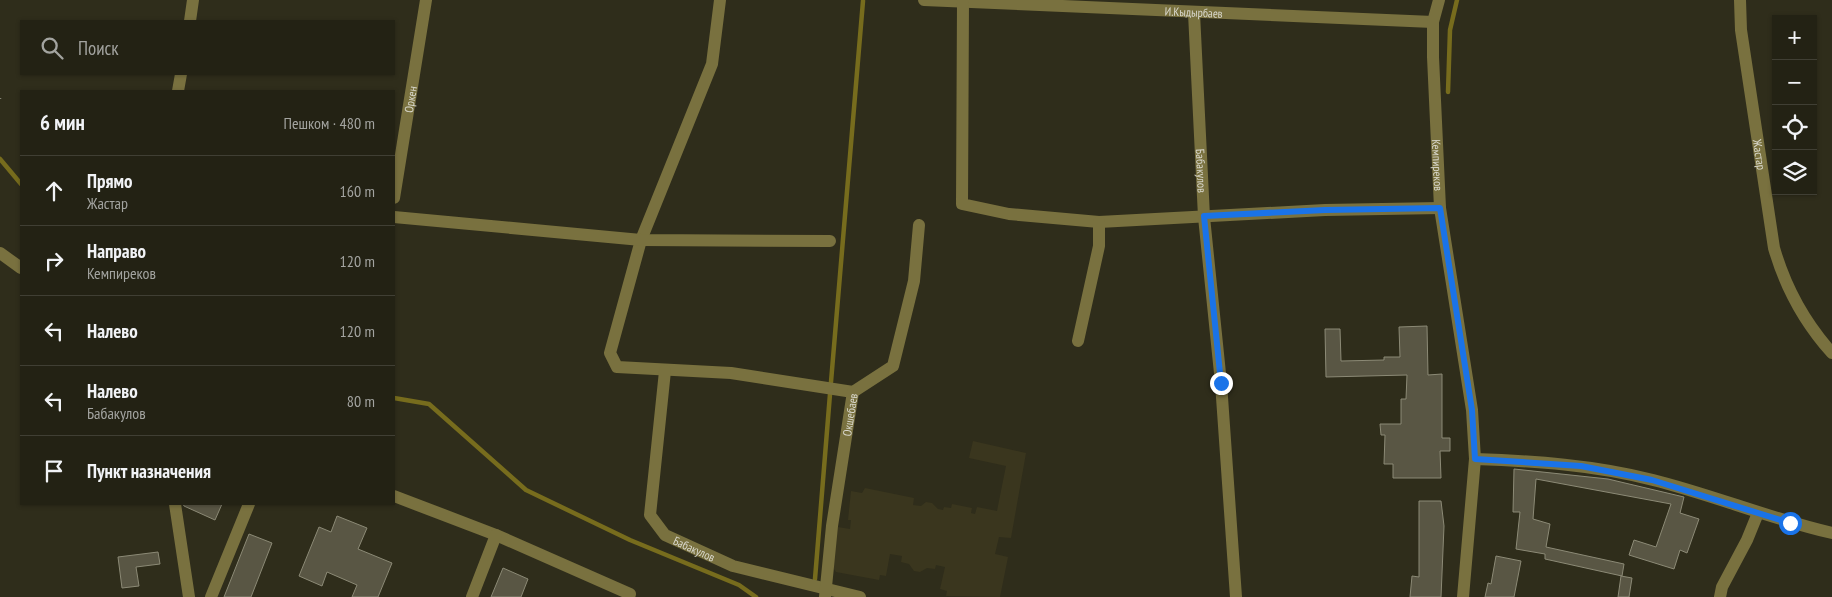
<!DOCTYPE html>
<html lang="ru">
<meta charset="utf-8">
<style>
body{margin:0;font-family:"PT Sans Narrow",sans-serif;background:#2f2f22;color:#f1f3f6}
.controls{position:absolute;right:15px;top:15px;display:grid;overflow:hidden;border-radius:0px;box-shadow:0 1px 4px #0004}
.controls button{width:45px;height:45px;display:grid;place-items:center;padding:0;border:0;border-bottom:1px solid #403f34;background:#232214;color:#f1f3f6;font:25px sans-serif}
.stop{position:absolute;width:15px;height:15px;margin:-11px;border:4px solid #1a73e8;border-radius:50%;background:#fff}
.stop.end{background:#1a73e8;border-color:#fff;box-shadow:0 1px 5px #0008}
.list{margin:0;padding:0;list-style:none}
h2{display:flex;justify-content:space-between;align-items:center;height:65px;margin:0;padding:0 20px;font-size:21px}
h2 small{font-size:16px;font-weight:400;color:#a3a4a0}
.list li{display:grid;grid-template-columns:32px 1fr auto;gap:15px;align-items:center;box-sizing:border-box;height:70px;padding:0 20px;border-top:1px solid #403f34}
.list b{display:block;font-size:19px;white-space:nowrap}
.list p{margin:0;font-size:16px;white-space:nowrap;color:#a3a4a0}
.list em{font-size:16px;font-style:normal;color:#a3a4a0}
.icon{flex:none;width:28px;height:28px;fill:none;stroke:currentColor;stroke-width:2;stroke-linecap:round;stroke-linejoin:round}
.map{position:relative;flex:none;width:1832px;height:597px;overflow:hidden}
.search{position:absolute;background:#232214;box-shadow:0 1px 4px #0004;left:20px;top:20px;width:375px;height:55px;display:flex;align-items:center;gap:12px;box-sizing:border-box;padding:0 18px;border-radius:0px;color:#a3a4a0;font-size:19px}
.panel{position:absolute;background:#232214;box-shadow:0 1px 4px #0004;left:20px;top:90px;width:375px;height:415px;border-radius:0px}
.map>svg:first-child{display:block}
.built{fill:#3a361e}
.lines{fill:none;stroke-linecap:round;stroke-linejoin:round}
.stream{stroke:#776c1d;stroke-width:4.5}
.building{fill:#595644;stroke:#8c8a76}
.path{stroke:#848374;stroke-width:2.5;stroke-dasharray:2.5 2.5;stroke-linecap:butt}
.minor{stroke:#79713f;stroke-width:12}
.route{stroke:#1a73e8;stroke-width:6}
.labels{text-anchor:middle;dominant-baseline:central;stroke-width:4;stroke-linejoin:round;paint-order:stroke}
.street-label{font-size:12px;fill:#d8d7cc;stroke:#252312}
</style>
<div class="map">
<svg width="1832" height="597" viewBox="0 0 1832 597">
<rect width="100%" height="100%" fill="#2f2d1b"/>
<polygon class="built" points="973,441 1026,453 1011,538 999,537 995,554 1008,557 1000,597 946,596 947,591 940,589 945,567 936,565 935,569 927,568 920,572 914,571 909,564 901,562 902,556 890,554 886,576 880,575 879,580 836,572 834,569 832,526 850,529 851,520 848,520 851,491 862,493 865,488 914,498 913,505 921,506 926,502 932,503 938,509 943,510 944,507 951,508 952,504 972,508 971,513 975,514 977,507 997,511 1006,466 969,458"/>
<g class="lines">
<g class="stream">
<polyline points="1448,92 1450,30 1457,0"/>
<polyline points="0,159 21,184"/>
<polyline points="831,382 863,1"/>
<polyline points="394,398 429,404 526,490 630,540 739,585 756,597"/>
<polyline points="815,579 830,394"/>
</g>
</g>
<g class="building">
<polygon points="1427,326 1428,375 1442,374 1442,438 1450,438 1450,451 1440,451 1441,478 1393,478 1393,464 1384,464 1385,435 1381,435 1380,424 1401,424 1401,399 1406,399 1407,375 1326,377 1325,329 1340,329 1341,361 1384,360 1384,357 1400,357 1399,327"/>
<polygon points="1514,469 1608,479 1684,497 1680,513 1699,519 1687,553 1680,550 1674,569 1629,555 1634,540 1656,547 1671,504 1536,479 1533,519 1550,524 1546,547 1624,564 1622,576 1545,559 1545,554 1516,549 1520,512 1513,512"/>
<polygon points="1419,501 1441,501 1444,526 1441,597 1410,597 1412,576 1419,577"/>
<polygon points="183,504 222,504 215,520 184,506"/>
<polygon points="337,516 367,528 358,549 392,563 378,597 352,597 357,585 327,572 322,586 299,576 319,527 331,532"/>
<polygon points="249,534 272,543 251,597 224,597"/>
<polygon points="158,552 160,564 136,567 139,586 122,588 118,557"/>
<polygon points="1496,556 1521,561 1514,597 1485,597 1488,583 1491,584"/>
<polygon points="503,568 528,579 521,597 491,597"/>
<polygon points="1621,576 1632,578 1629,597 1618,597"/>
</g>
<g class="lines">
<polyline class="path" points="0,99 0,98"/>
<g class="minor">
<polyline points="720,0 712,64 641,240 610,353 617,367 731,373 853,392"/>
<path id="s1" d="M924,0L1433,22"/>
<path id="s2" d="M1439,0L1433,22V57L1440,208L1472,410L1475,459L1463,597"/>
<path id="s3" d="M1740,0L1741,30L1774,248C1785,286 1805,323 1832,353"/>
<polyline points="963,2 962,204 1009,214 1099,222 1325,210 1440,208"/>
<path id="s4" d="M1194,13L1204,217L1221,383L1236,597"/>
<polyline points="190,21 193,0"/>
<polyline points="178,91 181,74"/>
<path id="s5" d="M394,198L426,0"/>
<polyline points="394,217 641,240 830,241"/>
<polyline points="0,253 21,268"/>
<polyline points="1078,341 1099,246 1099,222"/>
<path id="s6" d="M665,371L650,515L665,535L733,566L860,597"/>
<path d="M1475,459C1534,461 1595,465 1653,480C1713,495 1771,519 1832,533"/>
<polyline points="394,496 496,535 630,594 629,597"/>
<polyline points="175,504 189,597"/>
<polyline points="211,597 249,504"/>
<polyline points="472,597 496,535"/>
<path id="s7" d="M825,597L832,526L853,392L893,366L914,281L919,225"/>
<polyline points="1720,597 1722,587 1747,540 1758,513"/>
</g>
</g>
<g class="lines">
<polyline class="route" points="1221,383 1204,216 1325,210 1440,208 1472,410 1475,459 1581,466 1652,480 1790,523"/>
</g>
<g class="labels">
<g class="street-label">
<text stroke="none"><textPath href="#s1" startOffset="270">И.Кыдырбаев</textPath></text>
<text stroke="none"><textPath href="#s5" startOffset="100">Оркен</textPath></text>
<text stroke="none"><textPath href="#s3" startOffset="156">Жастар</textPath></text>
<text stroke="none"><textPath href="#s2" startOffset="166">Кемпиреков</textPath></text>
<text stroke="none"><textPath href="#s4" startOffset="158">Бабакулов</textPath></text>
<text stroke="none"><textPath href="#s7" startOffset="184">Окшебаев</textPath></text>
<text stroke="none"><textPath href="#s6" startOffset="202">Бабакулов</textPath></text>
</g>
</g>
</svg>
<div class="controls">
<button>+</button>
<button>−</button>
<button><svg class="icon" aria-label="locate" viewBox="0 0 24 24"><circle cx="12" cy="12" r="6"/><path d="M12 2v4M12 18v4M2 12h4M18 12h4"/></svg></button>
<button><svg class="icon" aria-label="layers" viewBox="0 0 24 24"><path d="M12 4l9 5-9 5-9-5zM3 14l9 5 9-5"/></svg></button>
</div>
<div class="stop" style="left:1790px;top:523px"></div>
<div class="stop end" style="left:1221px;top:383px"></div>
<div class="search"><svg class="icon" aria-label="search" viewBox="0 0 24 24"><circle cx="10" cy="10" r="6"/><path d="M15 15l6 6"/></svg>Поиск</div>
<section class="panel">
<h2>6 мин<small>Пешком · 480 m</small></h2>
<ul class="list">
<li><svg class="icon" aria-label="ahead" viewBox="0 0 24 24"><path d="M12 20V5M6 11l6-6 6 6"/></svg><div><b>Прямо</b><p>Жастар</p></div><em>160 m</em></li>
<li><svg class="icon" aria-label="right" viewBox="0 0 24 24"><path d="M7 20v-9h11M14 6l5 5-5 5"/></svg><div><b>Направо</b><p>Кемпиреков</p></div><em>120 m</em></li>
<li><svg class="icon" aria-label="left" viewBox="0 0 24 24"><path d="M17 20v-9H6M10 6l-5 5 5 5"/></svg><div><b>Налево</b></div><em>120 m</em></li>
<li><svg class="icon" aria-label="left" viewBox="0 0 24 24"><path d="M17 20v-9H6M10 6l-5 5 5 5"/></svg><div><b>Налево</b><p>Бабакулов</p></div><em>80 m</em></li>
<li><svg class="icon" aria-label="arrive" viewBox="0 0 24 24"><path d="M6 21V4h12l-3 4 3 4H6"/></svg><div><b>Пункт назначения</b></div></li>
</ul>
</section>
</div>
